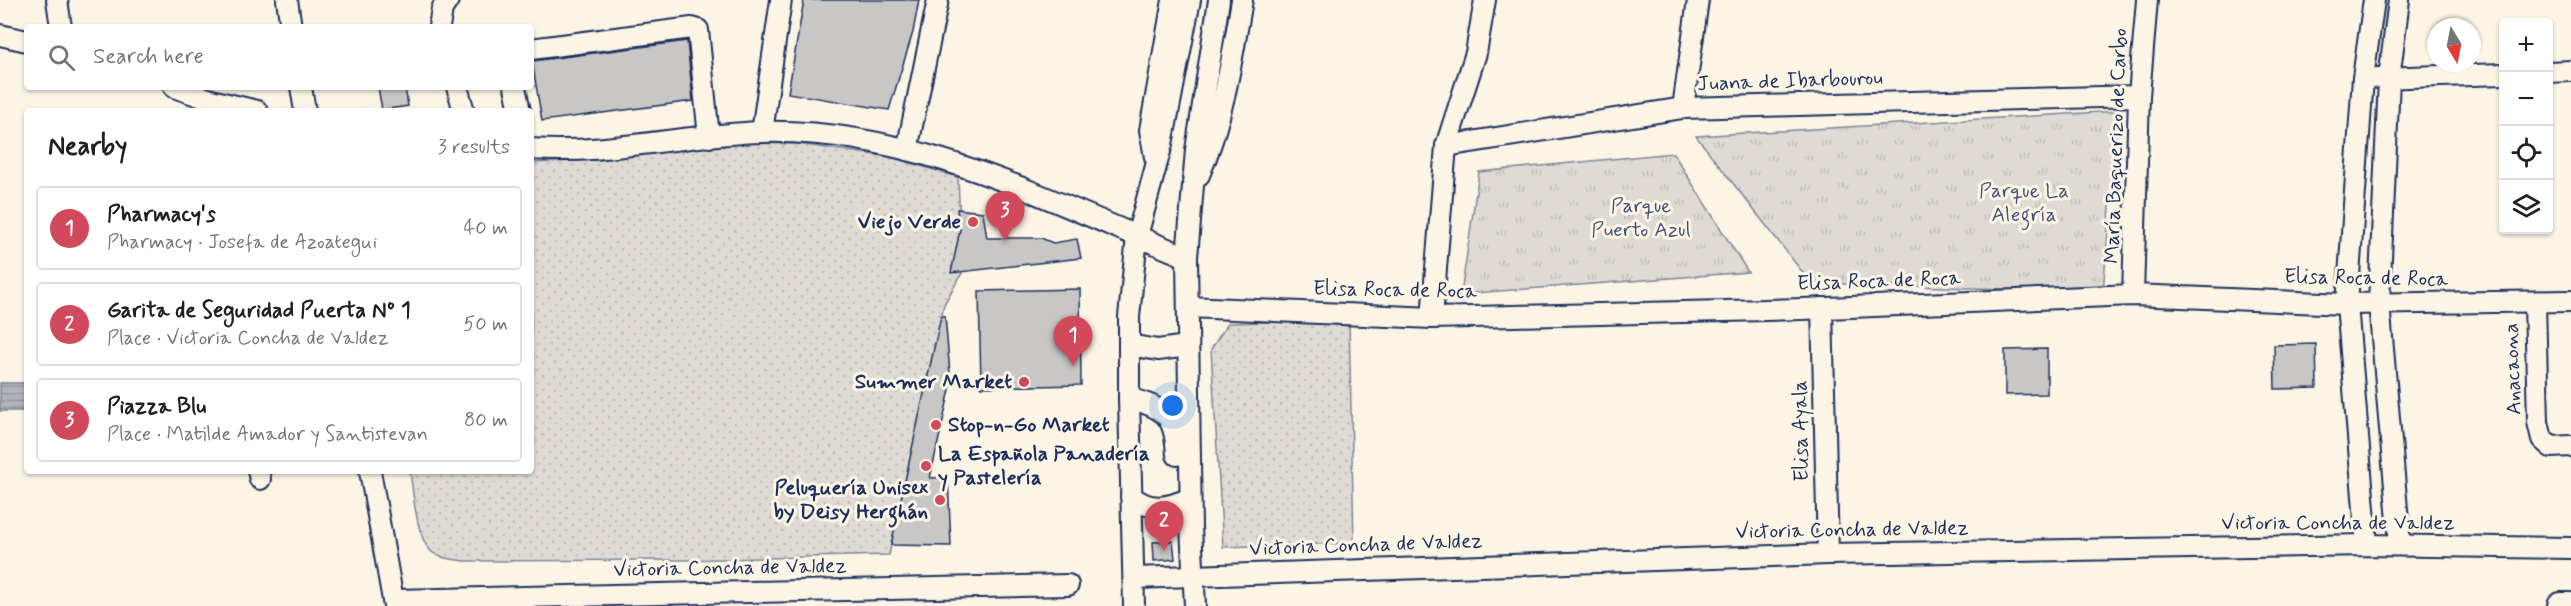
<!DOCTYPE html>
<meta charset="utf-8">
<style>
body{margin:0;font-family:Mynerve,sans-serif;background:#f2f2f2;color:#202124}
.controls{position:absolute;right:18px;top:18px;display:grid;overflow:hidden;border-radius:6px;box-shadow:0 2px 4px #0004}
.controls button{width:54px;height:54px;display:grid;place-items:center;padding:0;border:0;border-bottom:2px solid #e0e0e0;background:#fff;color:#202124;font:30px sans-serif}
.compass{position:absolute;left:2427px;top:18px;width:54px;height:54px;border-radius:50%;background:#fff;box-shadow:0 2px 4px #0004;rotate:170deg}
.you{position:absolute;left:1173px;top:406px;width:21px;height:21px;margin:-15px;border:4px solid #fff;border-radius:50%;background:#1a73e8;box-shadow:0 0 0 9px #1a73e833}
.badge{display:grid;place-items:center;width:39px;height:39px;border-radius:50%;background:#d1495b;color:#fff;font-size:20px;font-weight:700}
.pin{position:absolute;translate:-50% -50px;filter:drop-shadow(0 2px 3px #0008)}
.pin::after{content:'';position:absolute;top:32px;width:21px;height:18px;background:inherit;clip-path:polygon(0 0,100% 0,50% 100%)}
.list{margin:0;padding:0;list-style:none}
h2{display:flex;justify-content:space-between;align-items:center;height:78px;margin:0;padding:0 24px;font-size:26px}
h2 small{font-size:20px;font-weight:400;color:#757577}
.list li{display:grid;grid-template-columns:39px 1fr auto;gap:18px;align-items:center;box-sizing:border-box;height:84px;margin:0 12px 12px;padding:0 12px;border:2px solid #e0e0e0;border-radius:6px}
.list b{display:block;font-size:22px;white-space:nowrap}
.list p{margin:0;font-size:20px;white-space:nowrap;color:#757577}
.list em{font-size:20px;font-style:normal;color:#757577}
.icon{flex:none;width:33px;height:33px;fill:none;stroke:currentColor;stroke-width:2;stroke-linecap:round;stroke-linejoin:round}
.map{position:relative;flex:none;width:2571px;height:606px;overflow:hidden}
.search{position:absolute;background:#fff;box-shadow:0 2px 4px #0004;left:24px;top:24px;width:510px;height:66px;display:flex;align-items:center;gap:15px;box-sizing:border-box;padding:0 21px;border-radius:6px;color:#757577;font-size:22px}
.panel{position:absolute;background:#fff;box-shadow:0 2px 4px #0004;left:24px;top:108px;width:510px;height:366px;border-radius:6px}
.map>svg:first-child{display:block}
.grass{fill:url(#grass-dots);stroke:#7d8599;stroke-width:1.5}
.park{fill:url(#park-tufts);stroke:#7d8599;stroke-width:1.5}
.water{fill:url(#water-rules);stroke:#767f94;stroke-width:1.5}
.building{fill:#c8c7c6;stroke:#1b2f5e;stroke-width:1.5}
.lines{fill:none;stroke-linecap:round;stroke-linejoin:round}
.minor-casing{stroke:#1b2f5e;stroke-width:24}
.tertiary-casing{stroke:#1b2f5e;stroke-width:30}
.minor{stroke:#fcf5e5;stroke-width:20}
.tertiary{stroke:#fcf5e5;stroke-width:26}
.poi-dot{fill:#d1495b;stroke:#fcf5e5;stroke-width:2}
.labels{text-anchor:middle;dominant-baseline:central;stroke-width:6;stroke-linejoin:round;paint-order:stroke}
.street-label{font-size:21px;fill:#1b2f5e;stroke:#fcf5e5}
.park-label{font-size:21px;fill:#425176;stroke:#fcf5e5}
.poi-label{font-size:21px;font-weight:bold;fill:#1b2f5e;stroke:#fcf5e5;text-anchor:end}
</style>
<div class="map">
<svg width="2571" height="606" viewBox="0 0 2571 606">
<defs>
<pattern id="grass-dots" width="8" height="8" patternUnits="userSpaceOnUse" patternTransform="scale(1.5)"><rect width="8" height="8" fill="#dfdbd4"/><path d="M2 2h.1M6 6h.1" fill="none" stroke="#bfbcb8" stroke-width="1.8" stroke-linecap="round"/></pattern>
<pattern id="park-tufts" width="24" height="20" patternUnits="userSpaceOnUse" patternTransform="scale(1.5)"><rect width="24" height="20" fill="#dfdbd4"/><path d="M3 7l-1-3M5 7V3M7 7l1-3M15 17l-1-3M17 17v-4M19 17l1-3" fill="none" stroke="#bfbcb8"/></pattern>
<pattern id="water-rules" width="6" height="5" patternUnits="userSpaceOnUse" patternTransform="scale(1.5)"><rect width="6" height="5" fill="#b2b4b8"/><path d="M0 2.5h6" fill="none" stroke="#909399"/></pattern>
</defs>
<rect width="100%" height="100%" fill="#fcf5e5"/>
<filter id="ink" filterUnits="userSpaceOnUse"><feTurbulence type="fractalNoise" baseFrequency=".0167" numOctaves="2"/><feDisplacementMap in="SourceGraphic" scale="12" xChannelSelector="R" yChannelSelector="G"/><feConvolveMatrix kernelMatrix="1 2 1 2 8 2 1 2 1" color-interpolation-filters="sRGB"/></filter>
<g filter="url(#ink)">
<g class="grass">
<path d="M730,143L798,144L890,157L958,177L962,273L944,304L889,555L682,560L464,561C452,559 437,559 429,549C416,534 413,491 410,471H531V163L597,160Z"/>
<polygon points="1349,320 1354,543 1223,547 1211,349 1228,323"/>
</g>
<g class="park">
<polygon points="2118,111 2103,292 1811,283 1696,136"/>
<polygon points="1673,153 1748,272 1461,294 1479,172"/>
</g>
<rect class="water" x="0" y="383" width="27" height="28"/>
<g class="building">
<polygon points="804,0 919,0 913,32 889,110 788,93"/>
<polygon points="687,41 693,101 542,121 532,61"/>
<polygon points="378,87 405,87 408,106 382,110"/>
<polygon points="957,209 983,212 987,238 1041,238 1053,243 1077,239 1081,258 951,273 960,230"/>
<polygon points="1080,289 1081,385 981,387 979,291"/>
<polygon points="941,316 945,316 951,385 930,478 948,477 951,546 891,545"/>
<polygon points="2316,344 2317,388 2275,389 2274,345"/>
<polygon points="2047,349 2047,394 2005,395 2005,350"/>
<polygon points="1173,541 1175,559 1154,561 1153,542"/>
</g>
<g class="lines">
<g class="minor-casing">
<g id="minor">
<polyline points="57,0 61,27"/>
<polyline points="287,0 291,27"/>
<polyline points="2399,0 2389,79 2379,303 2400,544"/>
<polyline points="439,27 442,9 448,0"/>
<polyline points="0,35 27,41"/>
<polyline points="531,49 692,28 698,30 709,137"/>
<polyline points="2548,72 2571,71"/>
<polyline points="2377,78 2504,74"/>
<polyline points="174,87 211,100 257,111"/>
<polyline points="301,87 305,111"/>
<polyline points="457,87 464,111"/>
<polyline points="515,87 520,111"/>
<polyline points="1683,108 1698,0"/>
<polyline points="762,132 781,0"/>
<polyline points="1446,146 1683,108 2139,96"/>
<path d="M531,149C609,155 685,134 762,132C914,128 1051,202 1187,257"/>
<polyline points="907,150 938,0"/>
<polyline points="1155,157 1150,130 1173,0"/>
<path d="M1199,175C1223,120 1232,59 1242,0"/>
<polyline points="2133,295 2139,96 2147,0"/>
<polyline points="2535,302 2538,422 2542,439 2551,447 2571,446"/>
<polyline points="1188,307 1432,318 1803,309 2133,295 2347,304 2571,301"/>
<polyline points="1822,308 1828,554"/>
<polyline points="1432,318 1446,146 1476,53 1485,0"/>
<polyline points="1129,345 1158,350 1187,346"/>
<path d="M1129,398C1167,409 1175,416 1177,455"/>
<polyline points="258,471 260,479"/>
<polyline points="370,471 394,606"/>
<path d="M1131,496C1150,512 1168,508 1190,498"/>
<polyline points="2367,545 2347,304 2363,78 2374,0"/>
<polyline points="1134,578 1828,554 2367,545 2571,548"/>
<polyline points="393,600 1068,585"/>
<polyline points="1134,606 1129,398 1129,317 1137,236 1162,144 1190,0"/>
<polyline points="1195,606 1191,527 1187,257 1196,150 1219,0"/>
</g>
</g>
<g class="tertiary-casing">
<polyline id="tertiary" points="2561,606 2571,606"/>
</g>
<use href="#minor" class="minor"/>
<use href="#tertiary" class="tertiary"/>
</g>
</g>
<g class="poi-dot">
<circle cx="973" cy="222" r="6"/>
<circle cx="1024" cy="382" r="6"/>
<circle cx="936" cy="425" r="6"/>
<circle cx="926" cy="466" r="6"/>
<circle cx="940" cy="500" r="6"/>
</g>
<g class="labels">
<g class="street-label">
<text transform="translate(1790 81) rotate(-2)">Juana de Ibarbourou</text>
<text transform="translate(2116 146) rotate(-88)">María Baquerizo de Carbo</text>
<text transform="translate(2366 278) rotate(1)">Elisa Roca de Roca</text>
<text transform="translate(1879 281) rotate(-2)">Elisa Roca de Roca</text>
<text transform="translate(1395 290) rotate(1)">Elisa Roca de Roca</text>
<text transform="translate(2513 369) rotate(-92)">Anacaona</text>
<text transform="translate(1801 431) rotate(-91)">Elisa Ayala</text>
<text x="2338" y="523">Victoria Concha de Valdez</text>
<text transform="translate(1852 530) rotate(-1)">Victoria Concha de Valdez</text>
<text transform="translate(1366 545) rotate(-2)">Victoria Concha de Valdez</text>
<text transform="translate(730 568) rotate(-1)">Victoria Concha de Valdez</text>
</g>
<g class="park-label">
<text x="2024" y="191">Parque La<tspan x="2024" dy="24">Alegría</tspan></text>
<text x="1641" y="206">Parque<tspan x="1641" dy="24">Puerto Azul</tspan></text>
</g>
<g class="poi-label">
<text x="961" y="222">Viejo Verde</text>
<text x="1012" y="382">Summer Market</text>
<text x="948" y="425" text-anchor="start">Stop-n-Go Market</text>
<text x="938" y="454" text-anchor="start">La Española Panadería<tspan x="938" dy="24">y Pastelería</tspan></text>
<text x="928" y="488">Peluquería Unisex<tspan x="928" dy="24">by Deisy Herghán</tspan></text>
</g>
</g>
</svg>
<div class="controls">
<button>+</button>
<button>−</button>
<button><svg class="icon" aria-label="locate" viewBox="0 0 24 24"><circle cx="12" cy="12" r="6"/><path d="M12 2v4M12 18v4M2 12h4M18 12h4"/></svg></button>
<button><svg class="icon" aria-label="layers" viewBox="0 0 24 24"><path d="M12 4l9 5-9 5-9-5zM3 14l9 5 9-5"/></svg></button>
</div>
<svg class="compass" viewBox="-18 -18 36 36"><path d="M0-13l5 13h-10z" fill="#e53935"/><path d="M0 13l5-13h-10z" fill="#757577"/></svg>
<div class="you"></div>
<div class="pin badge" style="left:1073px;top:366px">1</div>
<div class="pin badge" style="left:1164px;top:551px">2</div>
<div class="pin badge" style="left:1005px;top:241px">3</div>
<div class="search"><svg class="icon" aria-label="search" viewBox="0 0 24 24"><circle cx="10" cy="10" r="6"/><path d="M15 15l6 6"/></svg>Search here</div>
<section class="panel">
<h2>Nearby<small>3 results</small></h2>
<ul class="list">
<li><span class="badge">1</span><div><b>Pharmacy's</b><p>Pharmacy · Josefa de Azoategui</p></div><em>40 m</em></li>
<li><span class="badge">2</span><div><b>Garita de Seguridad Puerta Nº 1</b><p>Place · Victoria Concha de Valdez</p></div><em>50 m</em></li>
<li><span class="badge">3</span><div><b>Piazza Blu</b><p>Place · Matilde Amador y Santistevan</p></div><em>80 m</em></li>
</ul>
</section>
</div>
